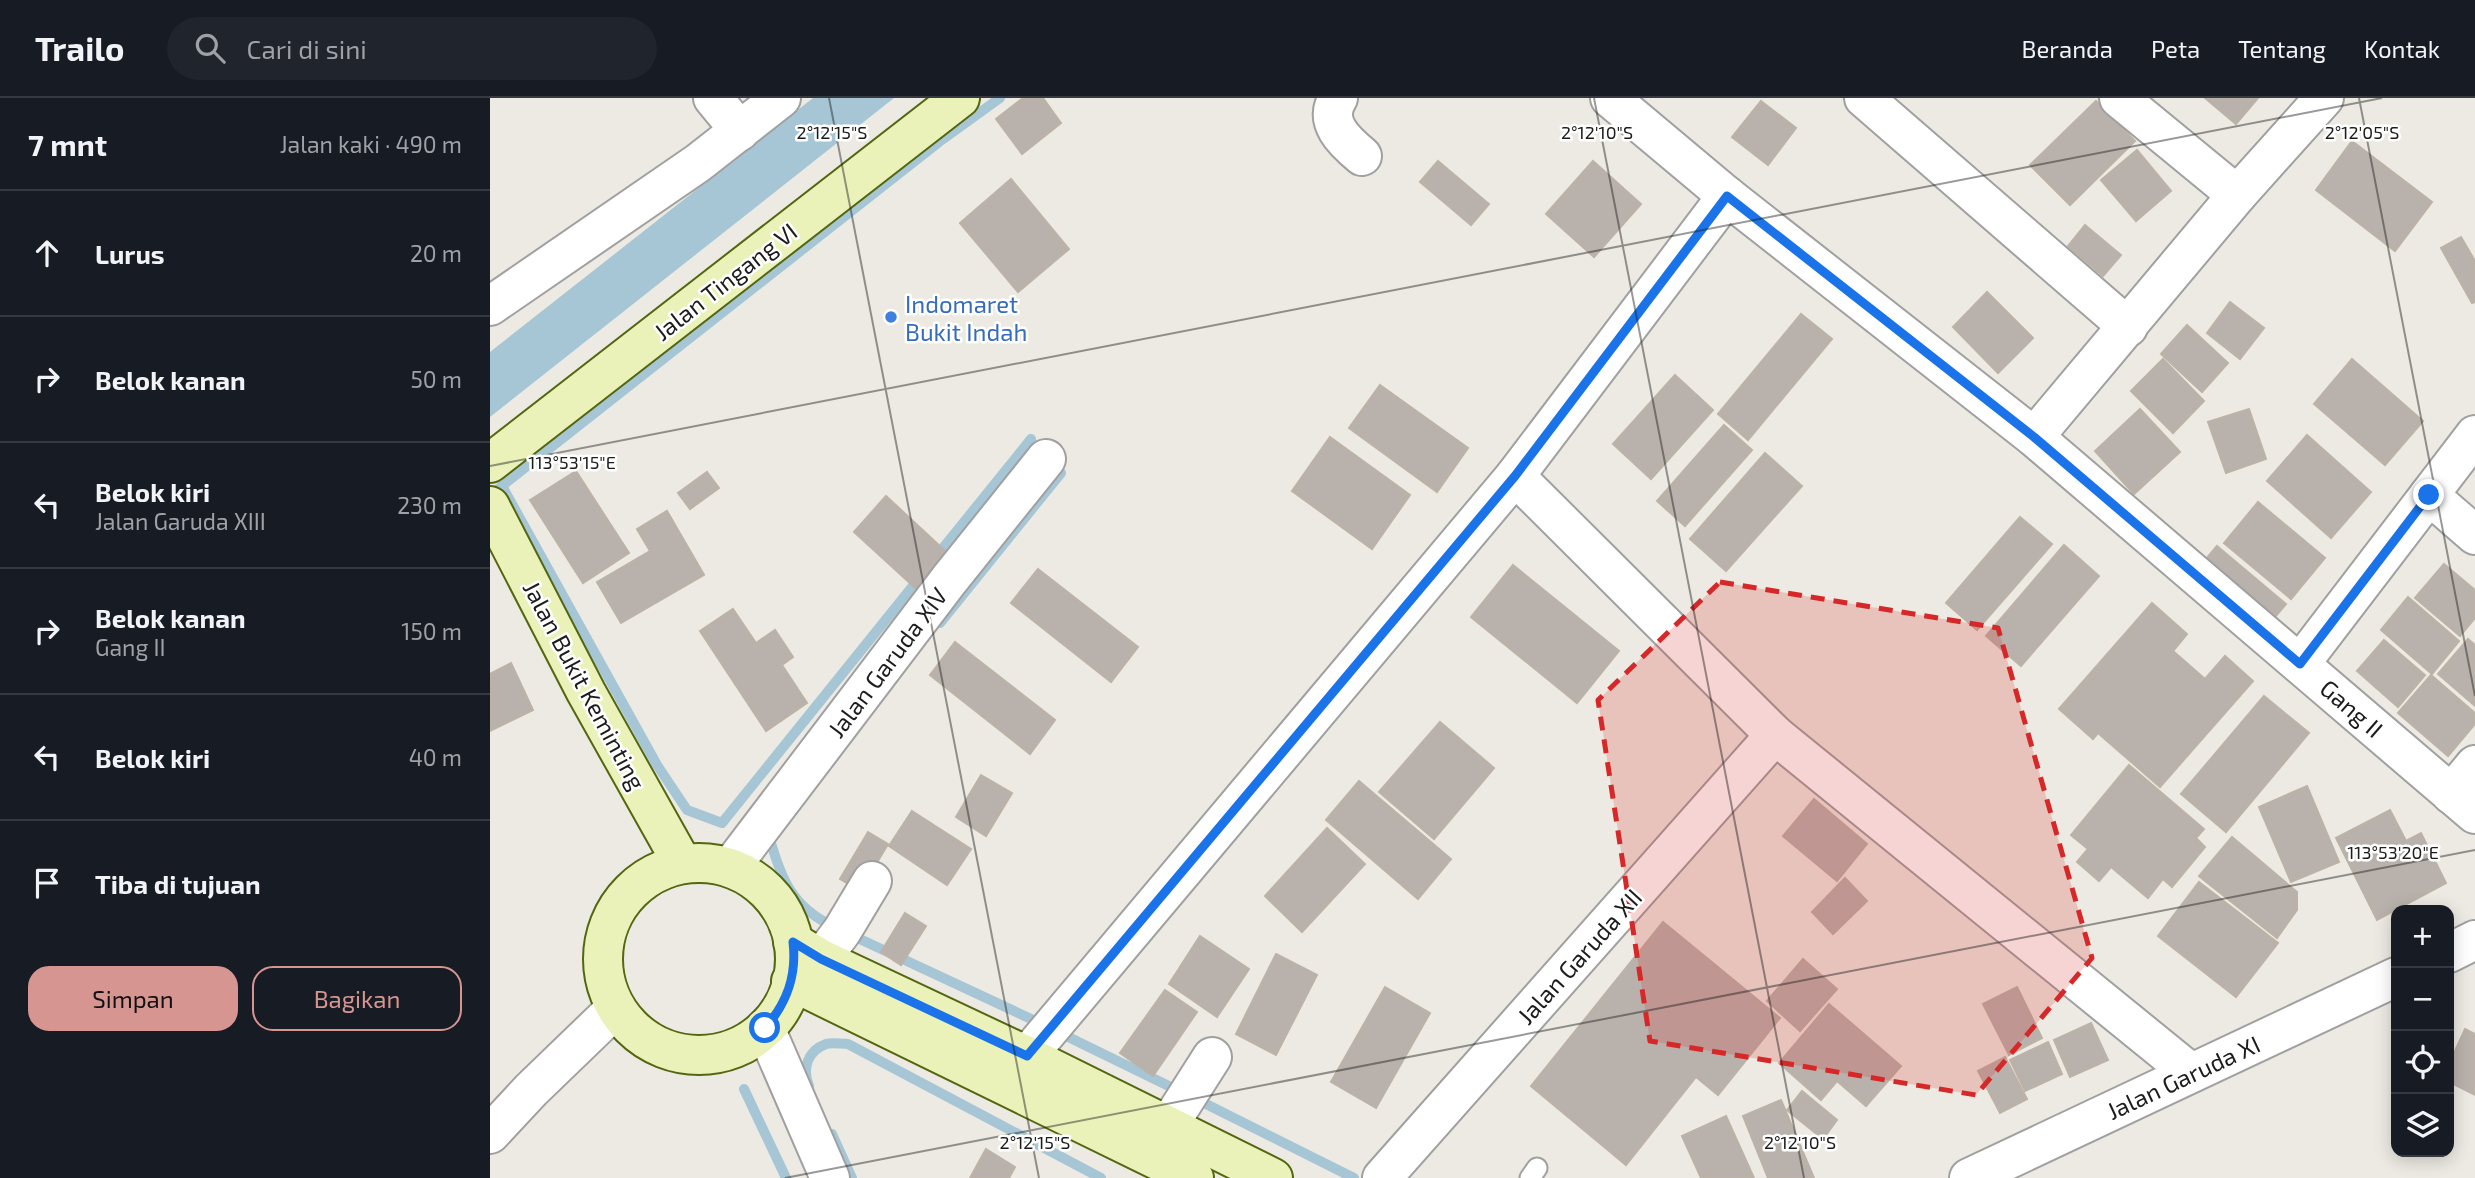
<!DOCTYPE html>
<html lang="id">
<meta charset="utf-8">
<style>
body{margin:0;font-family:"Exo 2",sans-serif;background:#20242c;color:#f1f3f6}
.controls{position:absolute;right:21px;bottom:21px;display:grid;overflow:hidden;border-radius:14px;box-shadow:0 4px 18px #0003}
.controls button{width:63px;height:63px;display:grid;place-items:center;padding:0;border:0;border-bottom:2px solid #363941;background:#171b24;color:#f1f3f6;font:35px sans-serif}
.stop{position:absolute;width:21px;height:21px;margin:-16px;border:5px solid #1a73e8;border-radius:50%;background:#fff}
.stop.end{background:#1a73e8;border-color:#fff;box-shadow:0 2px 7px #0008}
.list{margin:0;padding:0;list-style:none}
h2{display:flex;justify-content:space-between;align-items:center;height:91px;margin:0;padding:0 28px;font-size:30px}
h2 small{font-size:23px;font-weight:400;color:#9ea1a6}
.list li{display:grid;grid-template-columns:46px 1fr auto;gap:21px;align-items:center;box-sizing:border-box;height:126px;padding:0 28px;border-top:2px solid #363941}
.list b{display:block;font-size:26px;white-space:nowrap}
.list p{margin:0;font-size:23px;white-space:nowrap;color:#9ea1a6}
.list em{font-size:23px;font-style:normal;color:#9ea1a6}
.actions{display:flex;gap:14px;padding:21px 28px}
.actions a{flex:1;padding:16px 0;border:2px solid #d69590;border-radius:21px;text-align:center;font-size:24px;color:#d69590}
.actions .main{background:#d69590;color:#111}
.icon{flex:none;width:38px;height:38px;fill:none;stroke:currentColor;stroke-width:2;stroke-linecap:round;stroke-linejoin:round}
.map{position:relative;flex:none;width:1985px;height:1080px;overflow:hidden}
header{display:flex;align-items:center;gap:42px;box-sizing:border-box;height:98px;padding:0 35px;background:#171b24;border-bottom:2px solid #363941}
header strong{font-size:33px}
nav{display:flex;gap:38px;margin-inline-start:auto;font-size:24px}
.search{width:490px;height:63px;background:#20242c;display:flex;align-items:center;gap:18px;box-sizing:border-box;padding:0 24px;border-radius:38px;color:#9ea1a6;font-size:26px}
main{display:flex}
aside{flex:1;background:#171b24}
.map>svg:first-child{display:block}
.water{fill:#a6c6d6}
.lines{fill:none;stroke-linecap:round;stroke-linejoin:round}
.stream{stroke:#a6c6d6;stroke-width:10}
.building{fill:#b9b2ac;stroke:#bcb2a6;stroke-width:2}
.service-casing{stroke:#a0a0a0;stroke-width:23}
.minor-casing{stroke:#a0a0a0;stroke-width:42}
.tertiary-casing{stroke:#a0a0a0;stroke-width:42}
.secondary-casing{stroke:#54660f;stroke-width:42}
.service{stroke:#fff;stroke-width:19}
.minor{stroke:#fff;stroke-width:38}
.tertiary{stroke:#fff;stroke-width:38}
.secondary{stroke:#eaf2ba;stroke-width:38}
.route{stroke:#1a73e8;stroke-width:9}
.marked{fill:#d62828;fill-opacity:0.2;stroke:#d62828;stroke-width:5;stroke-dasharray:14 9;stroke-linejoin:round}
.ticks{fill:none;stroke:#1c1c1c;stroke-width:2;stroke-opacity:0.45}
.shop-dot{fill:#3f7fe0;stroke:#fff;stroke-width:2.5}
.labels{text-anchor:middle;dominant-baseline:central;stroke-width:5;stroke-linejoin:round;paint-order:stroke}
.street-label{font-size:24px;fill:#1c1c1c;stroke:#fff}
.shop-label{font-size:24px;fill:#366cbe;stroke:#fff;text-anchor:start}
.ticks-label{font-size:18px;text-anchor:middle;fill:#1c1c1c;stroke:#fff;stroke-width:5;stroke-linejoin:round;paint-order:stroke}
</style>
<header>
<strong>Trailo</strong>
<div class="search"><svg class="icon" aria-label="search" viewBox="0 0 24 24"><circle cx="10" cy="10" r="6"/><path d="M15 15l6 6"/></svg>Cari di sini</div>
<nav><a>Beranda</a><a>Peta</a><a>Tentang</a><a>Kontak</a></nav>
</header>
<main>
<aside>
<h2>7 mnt<small>Jalan kaki · 490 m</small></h2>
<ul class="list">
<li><svg class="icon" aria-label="ahead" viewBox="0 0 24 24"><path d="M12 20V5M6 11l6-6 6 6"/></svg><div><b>Lurus</b></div><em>20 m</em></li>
<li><svg class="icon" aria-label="right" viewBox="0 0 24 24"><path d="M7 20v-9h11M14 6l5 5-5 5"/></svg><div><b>Belok kanan</b></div><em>50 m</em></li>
<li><svg class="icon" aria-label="left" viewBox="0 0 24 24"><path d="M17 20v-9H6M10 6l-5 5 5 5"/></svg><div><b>Belok kiri</b><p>Jalan Garuda XIII</p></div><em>230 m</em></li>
<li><svg class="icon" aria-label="right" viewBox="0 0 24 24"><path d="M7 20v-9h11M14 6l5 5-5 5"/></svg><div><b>Belok kanan</b><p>Gang II</p></div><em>150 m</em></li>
<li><svg class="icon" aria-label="left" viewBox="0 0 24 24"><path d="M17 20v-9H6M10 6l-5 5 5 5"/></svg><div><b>Belok kiri</b></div><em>40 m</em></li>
<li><svg class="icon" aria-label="arrive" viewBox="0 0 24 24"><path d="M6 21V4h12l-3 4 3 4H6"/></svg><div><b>Tiba di tujuan</b></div></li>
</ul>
<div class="actions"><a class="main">Simpan</a><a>Bagikan</a></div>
</aside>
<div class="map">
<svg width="1985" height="1080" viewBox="0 0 1985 1080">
<rect width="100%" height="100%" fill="#eceae2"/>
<polygon class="water" points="323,0 404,0 0,319 0,254"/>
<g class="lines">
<g class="stream">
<polyline points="12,388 167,667 197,712 232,725 431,478"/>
<polyline points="8,391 449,44 510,0"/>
<polyline points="445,460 541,341"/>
<polyline points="450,525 571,375"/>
<path d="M281,735L279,738C291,781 302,810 345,829"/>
<polyline points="359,836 554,927"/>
<polyline points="568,934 689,993"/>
<path d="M319,988C312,971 317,953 336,946C342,944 351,946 358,946L611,1080"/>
<polyline points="254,991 296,1080"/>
<polyline points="706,1001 864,1080"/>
<polyline points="342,1036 362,1080"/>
</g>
</g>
<g class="building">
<polygon points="533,0 553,0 571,25 532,56 506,21"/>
<polygon points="1715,0 1768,0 1746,26"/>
<polygon points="1271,3 1306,30 1278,67 1242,39"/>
<polygon points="1606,3 1645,43 1580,107 1540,67"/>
<polygon points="1862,43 1942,104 1905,153 1826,92"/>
<polygon points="1647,52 1681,93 1646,123 1611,82"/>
<polygon points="948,63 999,106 981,127 930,84"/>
<polygon points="1103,63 1151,106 1104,159 1056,116"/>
<polygon points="521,81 579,151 528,194 470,125"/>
<polygon points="1595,127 1631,157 1613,178 1578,148"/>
<polygon points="1971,139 1985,163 1985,204 1982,205 1951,150"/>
<polygon points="1497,194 1543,240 1508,275 1463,229"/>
<polygon points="1740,204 1774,230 1750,261 1717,235"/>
<polygon points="1311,216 1342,241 1258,342 1228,316"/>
<polygon points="1697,227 1738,265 1712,294 1671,256"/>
<polygon points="1673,261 1714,303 1683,335 1641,293"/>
<polygon points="1862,261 1933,323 1895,367 1824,306"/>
<polygon points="1185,277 1223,312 1161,381 1123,346"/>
<polygon points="890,287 978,350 947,394 859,330"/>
<polygon points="1650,311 1690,354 1644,396 1605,353"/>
<polygon points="1759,311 1776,361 1736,375 1718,324"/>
<polygon points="1234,327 1262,352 1195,428 1167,403"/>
<polygon points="1817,337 1881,394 1841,440 1777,383"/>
<polygon points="840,339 920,397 882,451 802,393"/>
<polygon points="1275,355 1312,388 1236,473 1200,441"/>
<polygon points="86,373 139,455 93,485 40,402"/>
<polygon points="217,374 229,390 200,411 188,395"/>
<polygon points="396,398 465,462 433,497 364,434"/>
<polygon points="1768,404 1835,460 1801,501 1734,445"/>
<polygon points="177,413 214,477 131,525 107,484 160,453 147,431"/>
<polygon points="1530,419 1562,446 1487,532 1456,505"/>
<polygon points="1574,447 1609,478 1531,568 1496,538"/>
<polygon points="1727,448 1796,506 1773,533 1705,474"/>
<polygon points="1954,466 1985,492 1985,520 1970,538 1925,500"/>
<polygon points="1023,467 1129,553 1087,605 981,519"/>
<polygon points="548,471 648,549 621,584 521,505"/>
<polygon points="1918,499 1969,543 1942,576 1891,532"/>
<polygon points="1662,505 1697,536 1683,553 1715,581 1735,558 1763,583 1670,689 1608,635 1603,641 1569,611"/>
<polygon points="243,511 266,545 285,532 303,559 292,567 317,605 276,633 210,533"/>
<polygon points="1978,541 1985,547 1985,608 1948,576"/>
<polygon points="1894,542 1935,577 1908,609 1867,573"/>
<polygon points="465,544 565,622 540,656 440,577"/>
<polygon points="21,565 43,612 0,633 0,576"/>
<polygon points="1941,577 1985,615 1985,626 1958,658 1908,615"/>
<polygon points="1774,598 1819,635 1736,734 1691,696"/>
<polygon points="950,624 1004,670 944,741 889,694"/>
<polygon points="1639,667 1714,731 1706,740 1715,749 1682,789 1673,781 1658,800 1621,769 1609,783 1587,764 1598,751 1581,737"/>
<polygon points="491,677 522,695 496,738 466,719"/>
<polygon points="869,683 961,761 928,801 836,722"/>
<polygon points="1817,688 1849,764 1801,784 1769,709"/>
<polygon points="1324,701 1377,746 1347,783 1293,738"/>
<polygon points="1900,712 1916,743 1931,735 1956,785 1887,822 1846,740"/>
<polygon points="422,713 481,751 457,787 399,748"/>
<polygon points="837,730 875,766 812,834 775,798"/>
<polygon points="378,734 398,746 370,793 350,781"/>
<polygon points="1742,739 1807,794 1807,812 1787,840 1709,778"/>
<polygon points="1355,780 1377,803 1343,836 1322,814"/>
<polygon points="1709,784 1788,845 1746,899 1668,838"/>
<polygon points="415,815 436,828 411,867 391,854"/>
<polygon points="1173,824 1290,920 1228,997 1206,979 1136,1067 1041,988"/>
<polygon points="710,838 759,871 727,919 679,886"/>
<polygon points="786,856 827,877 786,957 746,936"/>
<polygon points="1313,861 1347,891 1310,933 1277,903"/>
<polygon points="895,889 940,915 886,1010 841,984"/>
<polygon points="1527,889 1552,940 1519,957 1493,906"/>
<polygon points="675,892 707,914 663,978 630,955"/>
<polygon points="1339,906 1411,968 1376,1008 1347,983 1331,1002 1289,965"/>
<polygon points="1601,925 1618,962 1580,979 1564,942"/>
<polygon points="1975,931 1985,936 1985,997 1959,984 1959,966"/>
<polygon points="1558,944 1572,976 1535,993 1520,962"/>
<polygon points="1515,959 1537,1001 1510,1015 1488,973"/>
<polygon points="1312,993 1347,1022 1333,1041 1297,1012"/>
<polygon points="1291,1002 1324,1080 1278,1080 1253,1018"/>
<polygon points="1236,1018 1264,1080 1211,1080 1192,1038"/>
<polygon points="496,1051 525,1069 519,1080 480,1080"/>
</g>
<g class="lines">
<g class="service-casing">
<polyline id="service" points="1040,1080 1047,1070"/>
</g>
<g class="minor-casing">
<g id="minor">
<polyline points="223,0 250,33"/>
<path d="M848,0C833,24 854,43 872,58"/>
<polyline points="1120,0 1237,98 1544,339 1985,716"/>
<polyline points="1374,0 1638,229"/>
<polyline points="1629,0 1747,97"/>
<polyline points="0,208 208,65 291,0"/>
<polyline points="1544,339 1747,97 1834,0"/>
<polyline points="1025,378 1285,637 1701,975"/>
<polyline points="1939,397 1985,437"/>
<polyline points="1810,566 1985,337"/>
<polyline points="1961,696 1985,667"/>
<polyline points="240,770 459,482 556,361"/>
<polyline points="1959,855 1985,842"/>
<polyline points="331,861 352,833 382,783"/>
<polyline points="537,958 1025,378 1237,98"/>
<polyline points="678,1028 722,959"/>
<polyline points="892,1080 1285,637"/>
<polyline points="1479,1080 1906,879"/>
</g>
</g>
<g class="tertiary-casing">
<g id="tertiary">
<polyline points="275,930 340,1080"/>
<polyline points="0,1036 41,992 126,910"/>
</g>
</g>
<g class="secondary-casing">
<g id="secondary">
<polyline points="0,365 470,0"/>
<polyline points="0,408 96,594 192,765"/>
<circle cx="209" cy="861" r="96"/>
<polyline points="303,844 331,861 537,958 783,1080"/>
<polyline points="301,883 704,1080"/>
</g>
</g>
<use href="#service" class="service"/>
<use href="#minor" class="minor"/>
<use href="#tertiary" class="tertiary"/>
<use href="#secondary" class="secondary"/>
</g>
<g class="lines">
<path class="route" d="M275,930C297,905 307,878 303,844L331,861L537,958L1025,378L1237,98L1544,339L1810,566L1939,397"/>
</g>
<path class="marked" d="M1230,484L1508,530L1602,860L1486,997L1160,943L1108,602Z"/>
<path class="ticks" d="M339,0L549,1080M1104,0L1314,1080M1869,0L1985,598M0,368L1892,0M295,1080L1985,752"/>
<circle class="shop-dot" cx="401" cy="219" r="7"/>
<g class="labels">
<g class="street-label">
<text transform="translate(235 183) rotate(-38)">Jalan Tingang VI</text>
<text transform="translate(397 564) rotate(-53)">Jalan Garuda XIV</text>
<text transform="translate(95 587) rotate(62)">Jalan Bukit Keminting</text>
<text transform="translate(1862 610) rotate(41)">Gang II</text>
<text transform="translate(1089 858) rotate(-48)">Jalan Garuda XII</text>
<text transform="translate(1693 979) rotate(-25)">Jalan Garuda XI</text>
</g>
<g class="shop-label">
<text x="415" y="205">Indomaret<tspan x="415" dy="28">Bukit Indah</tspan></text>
</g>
</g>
<g class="ticks-label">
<text x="342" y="41">2°12'15"S</text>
<text x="1107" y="41">2°12'10"S</text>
<text x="1872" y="41">2°12'05"S</text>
<text x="82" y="371">113°53'15"E</text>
<text x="1903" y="761">113°53'20"E</text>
<text x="545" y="1051">2°12'15"S</text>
<text x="1310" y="1051">2°12'10"S</text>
</g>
</svg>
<div class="controls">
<button>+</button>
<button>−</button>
<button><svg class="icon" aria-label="locate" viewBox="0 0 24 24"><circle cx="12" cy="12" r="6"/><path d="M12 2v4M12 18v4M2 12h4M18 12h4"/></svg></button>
<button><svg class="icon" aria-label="layers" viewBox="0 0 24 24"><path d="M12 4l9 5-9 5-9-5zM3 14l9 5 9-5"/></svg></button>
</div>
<div class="stop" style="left:275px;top:930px"></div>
<div class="stop end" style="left:1939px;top:397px"></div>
</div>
</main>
